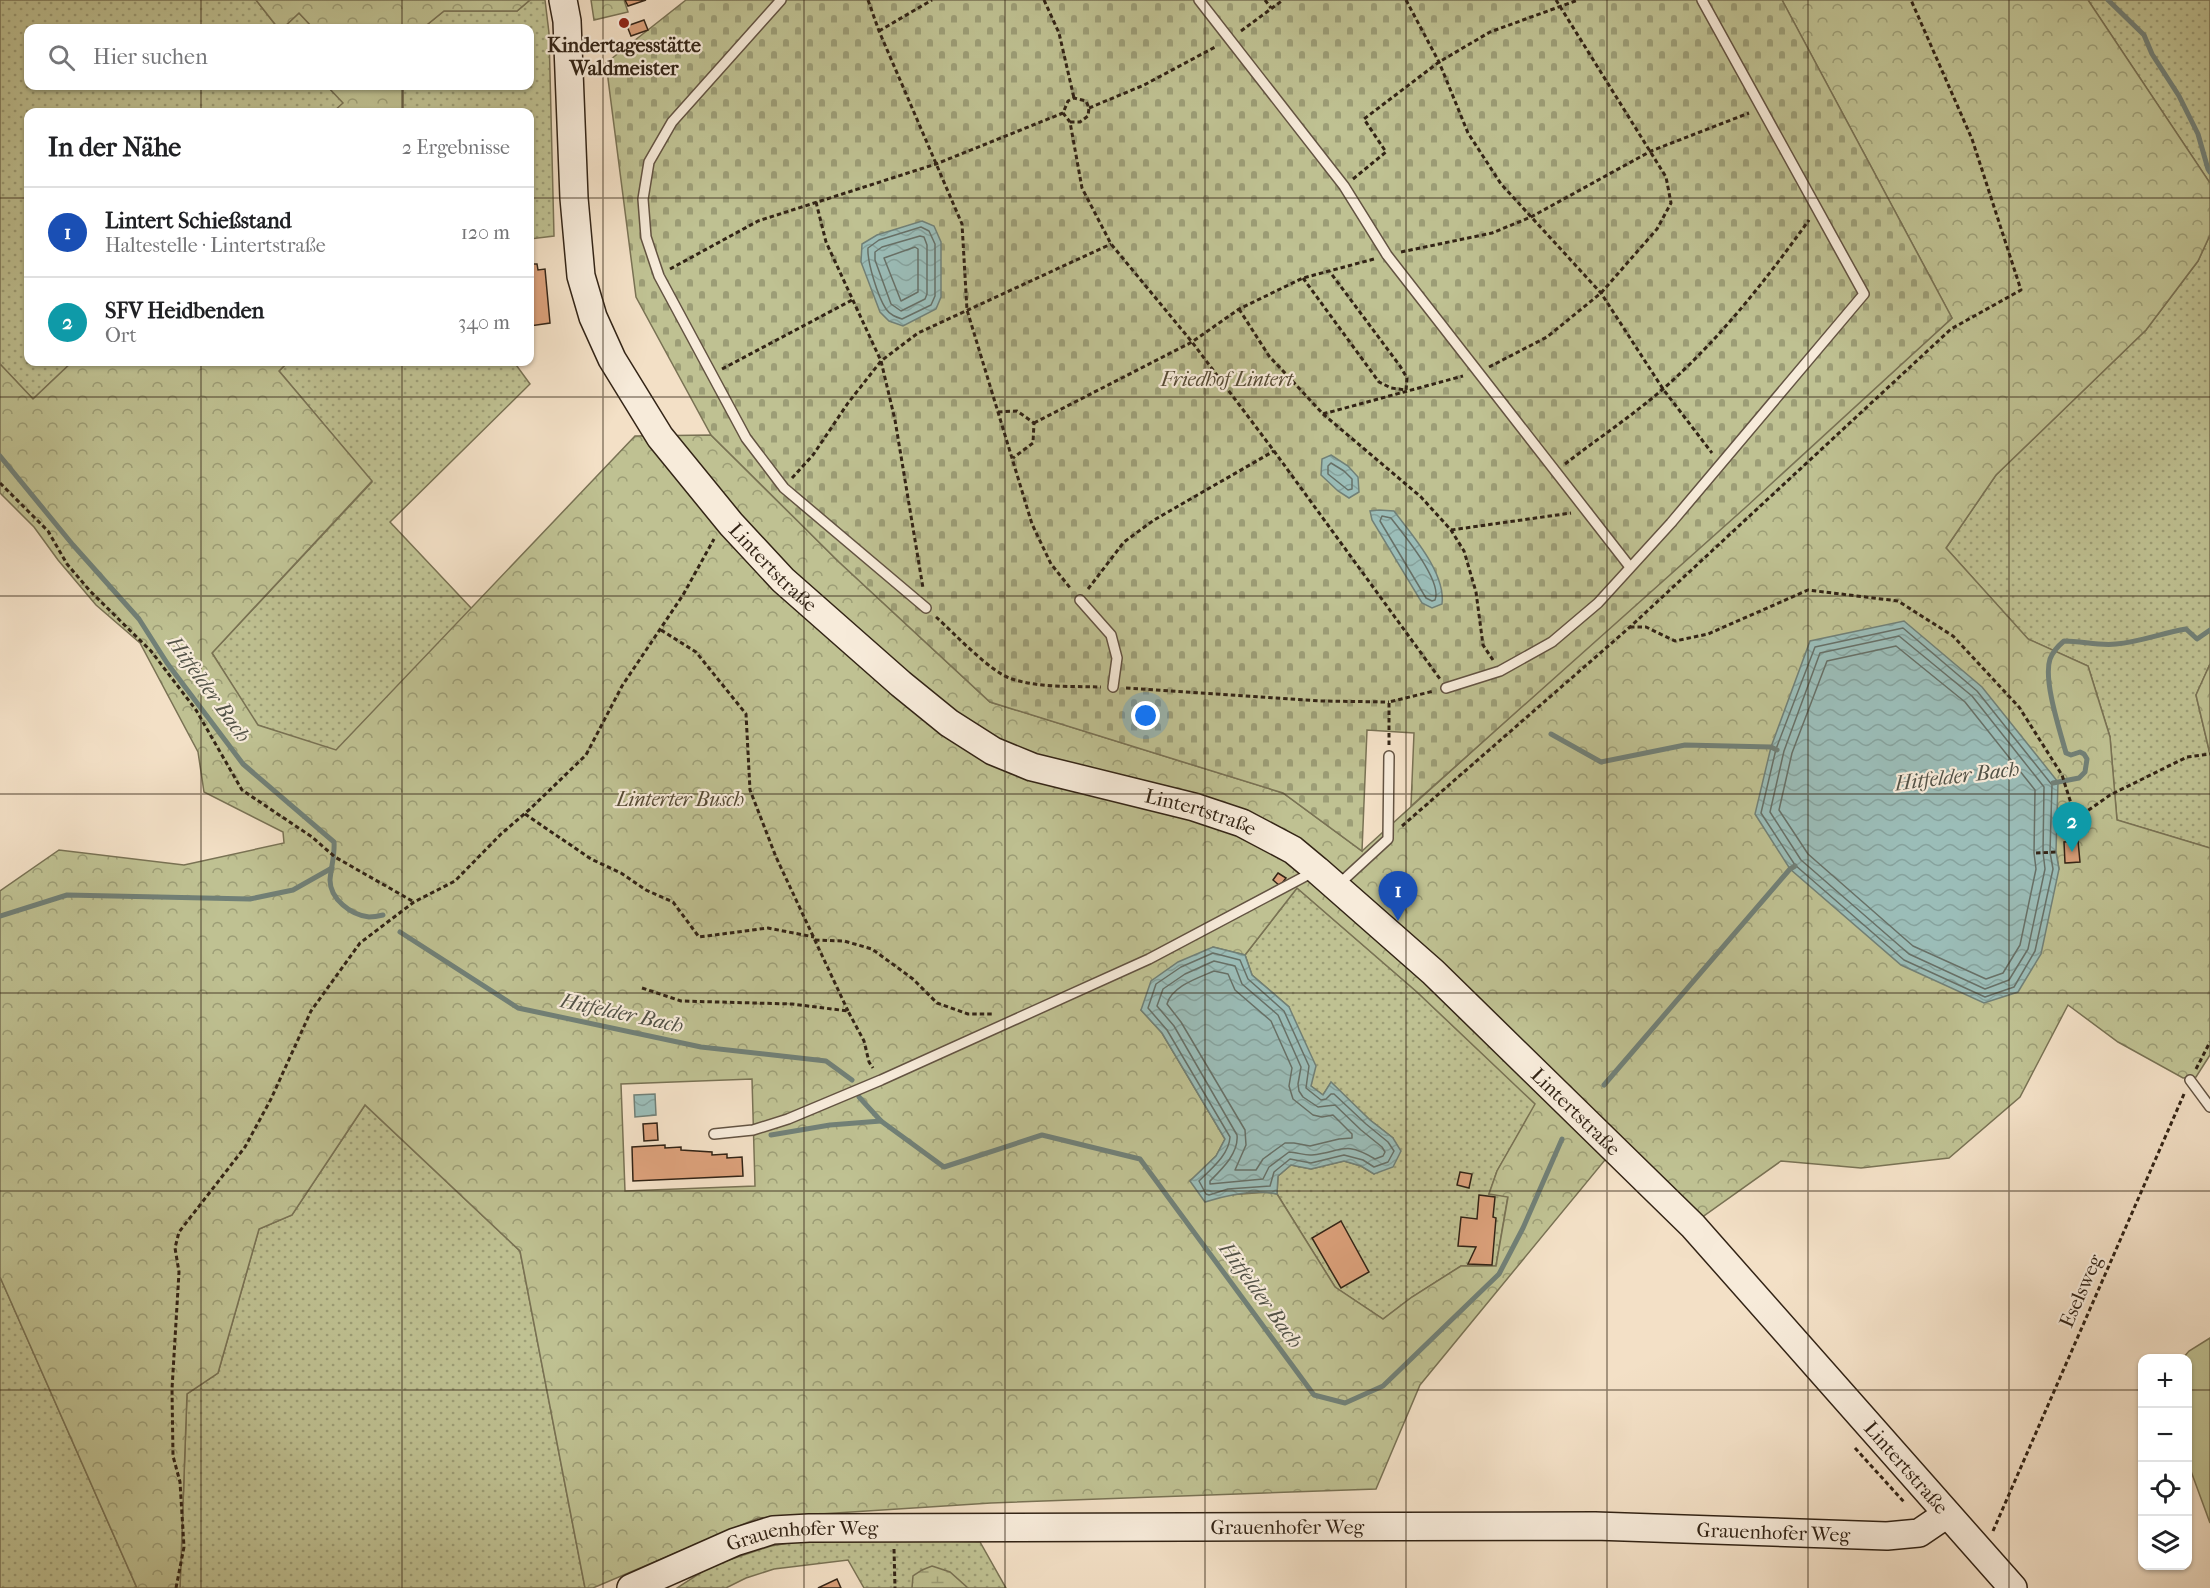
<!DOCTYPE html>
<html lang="de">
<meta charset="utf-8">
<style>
body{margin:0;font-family:"IM FELL French Canon",serif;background:#f2f2f2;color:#202124}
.controls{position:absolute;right:18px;bottom:18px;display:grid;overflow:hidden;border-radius:12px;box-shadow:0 2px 4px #0004}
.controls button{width:54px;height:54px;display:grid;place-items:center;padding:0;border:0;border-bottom:2px solid #e0e0e0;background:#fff;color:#202124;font:30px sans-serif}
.you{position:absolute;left:1146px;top:716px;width:21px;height:21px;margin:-15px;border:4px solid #fff;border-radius:50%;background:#1a73e8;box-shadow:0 0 0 9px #1a73e833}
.badge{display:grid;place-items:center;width:39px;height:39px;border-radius:50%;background:#111827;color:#fff;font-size:20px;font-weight:700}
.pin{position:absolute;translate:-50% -50px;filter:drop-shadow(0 2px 3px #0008)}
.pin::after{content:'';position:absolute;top:32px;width:21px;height:18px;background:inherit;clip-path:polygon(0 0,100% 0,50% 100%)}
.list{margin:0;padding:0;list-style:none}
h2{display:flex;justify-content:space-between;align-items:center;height:78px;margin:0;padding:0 24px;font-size:26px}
h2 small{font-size:20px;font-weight:400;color:#757577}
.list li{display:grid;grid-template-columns:39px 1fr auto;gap:18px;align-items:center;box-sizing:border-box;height:90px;padding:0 24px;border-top:2px solid #e0e0e0}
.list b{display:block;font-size:22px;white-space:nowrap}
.list p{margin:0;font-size:20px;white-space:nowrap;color:#757577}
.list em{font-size:20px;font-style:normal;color:#757577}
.icon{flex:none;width:33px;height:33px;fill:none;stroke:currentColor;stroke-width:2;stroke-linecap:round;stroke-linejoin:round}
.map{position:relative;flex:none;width:2210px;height:1588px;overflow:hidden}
.search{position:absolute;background:#fff;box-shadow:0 2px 4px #0004;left:24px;top:24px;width:510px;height:66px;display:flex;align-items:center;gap:15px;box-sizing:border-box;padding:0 21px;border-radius:12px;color:#757577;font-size:22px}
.panel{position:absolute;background:#fff;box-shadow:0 2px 4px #0004;left:24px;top:108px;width:510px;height:258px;border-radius:12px}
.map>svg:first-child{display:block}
.grass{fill:url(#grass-dots);stroke:#797254;stroke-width:1.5}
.forest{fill:url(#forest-crowns);stroke:#797254;stroke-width:1.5;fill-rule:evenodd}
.wetland{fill:url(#wetland-marsh);stroke:#797254;stroke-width:1.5}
.cemetery{fill:url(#cemetery-stones);stroke:#797254;stroke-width:1.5}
.garden{fill:#bfc192;stroke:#797254;stroke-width:1.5}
.water{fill:url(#water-waves);stroke:#718077;stroke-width:1.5}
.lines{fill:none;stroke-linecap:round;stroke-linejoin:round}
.shore{stroke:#677067;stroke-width:1.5}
.stream{stroke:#718077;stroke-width:5}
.building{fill:#dba07a;stroke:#332416;stroke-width:1.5}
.lane-casing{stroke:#635342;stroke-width:12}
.secondary-casing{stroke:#332416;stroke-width:30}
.path{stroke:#332416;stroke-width:3;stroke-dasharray:4.5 3;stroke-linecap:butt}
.lane{stroke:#f7ebda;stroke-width:9}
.secondary{stroke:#f7ebda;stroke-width:27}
.grid{fill:none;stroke:#332416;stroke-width:1.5;stroke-opacity:0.55}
.poi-dot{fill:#8f2418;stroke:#f7ebda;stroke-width:2}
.labels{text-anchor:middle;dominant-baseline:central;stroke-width:4.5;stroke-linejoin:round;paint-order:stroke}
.poi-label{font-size:20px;font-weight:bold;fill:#332416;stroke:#f7ebda}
.park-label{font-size:20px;font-style:italic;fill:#564b35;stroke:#f7ebda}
.street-label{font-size:20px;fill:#332416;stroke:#f7ebda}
.water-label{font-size:21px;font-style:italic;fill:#525247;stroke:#f7ebda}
</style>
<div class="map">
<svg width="2210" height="1588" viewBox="0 0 2210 1588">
<defs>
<pattern id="grass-dots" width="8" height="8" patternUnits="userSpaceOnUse" patternTransform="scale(1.5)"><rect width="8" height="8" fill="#bfc192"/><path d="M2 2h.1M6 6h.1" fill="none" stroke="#9c9d76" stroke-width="1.8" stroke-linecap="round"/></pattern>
<pattern id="forest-crowns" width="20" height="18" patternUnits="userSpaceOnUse" patternTransform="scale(1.5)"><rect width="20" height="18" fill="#bfc192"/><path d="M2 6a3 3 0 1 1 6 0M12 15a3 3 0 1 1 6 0" fill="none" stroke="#9c9d76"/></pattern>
<pattern id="wetland-marsh" width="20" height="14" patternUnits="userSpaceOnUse" patternTransform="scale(1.5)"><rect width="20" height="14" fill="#bfc192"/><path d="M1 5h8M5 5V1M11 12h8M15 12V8" fill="none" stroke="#9c9d76"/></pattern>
<pattern id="cemetery-stones" width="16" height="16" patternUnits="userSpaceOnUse" patternTransform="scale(1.5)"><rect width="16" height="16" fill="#bfc192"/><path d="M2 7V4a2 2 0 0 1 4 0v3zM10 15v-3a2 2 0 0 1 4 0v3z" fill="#9c9d76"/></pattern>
<pattern id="water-waves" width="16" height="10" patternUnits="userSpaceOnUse" patternTransform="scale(1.5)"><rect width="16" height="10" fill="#9bbdb8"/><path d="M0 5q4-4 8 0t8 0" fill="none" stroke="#86a29d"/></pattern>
</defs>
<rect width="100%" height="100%" fill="#f3e0c6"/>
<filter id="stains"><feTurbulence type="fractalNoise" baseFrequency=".00333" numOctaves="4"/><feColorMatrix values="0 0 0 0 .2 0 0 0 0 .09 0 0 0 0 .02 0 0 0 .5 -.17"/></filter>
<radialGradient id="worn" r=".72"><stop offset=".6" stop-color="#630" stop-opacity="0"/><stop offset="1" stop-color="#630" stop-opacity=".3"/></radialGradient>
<g class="grass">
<polygon points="0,0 256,0 278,28 28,28 28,86 327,86 344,103 333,112 28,112 28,362 72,362 33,399 0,364"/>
<polygon points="530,0 545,0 549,33 554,236 530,239 530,112 403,112 403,86 530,86 530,28 423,28 444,11 517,11"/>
<polygon points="2088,0 2210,0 2210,183"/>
<polygon points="299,13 313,28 283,28"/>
<polygon points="2210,235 2210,664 2196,695 2210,754 2210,848 2117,820 2110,737 2088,666 2028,639 1946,548 1996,475 2146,330 2198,261"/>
<polygon points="288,362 514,362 530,384 390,522 472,609 336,751 257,725 212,653 372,482 279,371"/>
<polygon points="1297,888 1417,992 1536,1104 1497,1171 1489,1194 1508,1196 1496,1266 1461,1266 1412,1297 1383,1319 1335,1287 1277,1194 1278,1176 1291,1165 1311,1169 1344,1161 1361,1166 1374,1174 1393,1138 1370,1120 1331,1083 1323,1095 1311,1086 1289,1007 1252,975 1245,955"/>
<polygon points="365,1105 520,1251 585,1588 180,1588 187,1394 218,1373 259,1229 292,1215"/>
<polygon points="0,1277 137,1588 0,1588"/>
<polygon points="819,1538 980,1542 1006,1588 864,1588 848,1560 774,1569 746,1578 726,1588 677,1588 711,1566 771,1546"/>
</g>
<g class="forest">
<polygon points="256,0 530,0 517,11 444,11 423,28 313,28 299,13 283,28 278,28"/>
<polygon points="591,0 624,0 628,12 594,20"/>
<path d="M1782,0H2088L2210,183V235L2198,261L2146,330L1996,475L1946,548L2028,639L2088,666L2110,737L2117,820L2210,848V1055L2196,1077L2183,1078L2118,1042L2068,1005L2020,1097L1949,1158L1861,1168L1781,1161L1684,1230L1609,1155L1420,1385L1376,1489L991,1503L758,1518L593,1588H585L520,1251L365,1105L292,1215L259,1229L218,1373L187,1394L180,1588H137L0,1277V891L59,850L184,865L284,843L283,832L204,792L198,752L140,643L96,605L58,560L34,527L0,493V364L33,399L72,362H288L279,371L372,481L212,653L258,725L336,750L635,436L711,435L839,562L990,702L1283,793L1362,851L1952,318ZM2065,842H2078L2079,862L2066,863ZM2056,852L2059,869H1790ZM1297,888L1417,992L1535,1104L1497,1171L1489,1194L1508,1197L1496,1266H1461L1412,1297L1383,1319L1335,1287L1277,1194L1269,1192L1228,1195L1190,1181L1216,1156L1225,1139L1162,1033L1141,1010L1213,947L1245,955ZM752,1079L755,1186L625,1191L621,1084Z"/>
<polygon points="327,86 403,86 403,112 333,112 343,103"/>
<polygon points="2210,664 2210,754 2196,695"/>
</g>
<polygon class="wetland" points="932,1566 950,1572 968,1588 912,1588 913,1576 922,1570"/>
<polygon class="cemetery" points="686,0 1782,0 1952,318 1746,507 1411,806 1414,733 1367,730 1362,851 1283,793 990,702 839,562 711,435 636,297 606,63"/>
<polygon class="garden" points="2210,1338 2210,1523 2188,1463 2188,1358 2183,1358 2189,1351"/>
<g class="water">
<polygon points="922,221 934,226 941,242 941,297 936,309 903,326 889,321 880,312 861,262 862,244 877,235"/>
<polygon points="1331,455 1348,466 1358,477 1359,492 1349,498 1338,491 1321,475 1322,459"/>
<path d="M1379,510L1394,511C1412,535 1446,573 1442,604L1432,608L1422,603L1372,520L1370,511Z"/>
<polygon points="1904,621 1982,687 2058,782 2056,852 2059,869 2041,954 2018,992 1984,1003 1901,965 1790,869 1755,814 1771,747 1810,641"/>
<path d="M1213,947L1245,955L1252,975L1289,1007L1316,1066L1311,1086L1323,1095L1331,1082L1370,1120L1393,1138L1401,1151L1393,1167L1374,1174L1361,1166L1344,1161L1311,1169L1291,1165L1278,1176L1277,1194C1253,1189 1227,1195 1205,1202L1190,1181L1216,1156L1225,1139L1162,1033L1141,1010L1151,981L1178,962Z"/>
<polygon points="655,1094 656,1115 635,1117 634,1095"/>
</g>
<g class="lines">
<g class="shore">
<path d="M921,227L929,231L935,244V296L931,305L902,319C896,317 890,315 886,309C878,297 867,262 868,248L879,240Z"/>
<polygon points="920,236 924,237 927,245 927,294 925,299 901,311 891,304 875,260 875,252 882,247"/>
<polygon points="915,247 918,249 918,292 901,301 884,258"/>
<polygon points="1331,463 1344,471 1352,479 1352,489 1348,490 1328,474 1328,466"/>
<path d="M1382,516L1391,518C1403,534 1443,581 1435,600L1432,601L1426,598L1380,521Z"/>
<polygon points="1903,628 1977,691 2052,785 2050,852 2053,869 2035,951 2014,987 1985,997 1904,960 1795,865 1761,813 1776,749 1815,647"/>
<polygon points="1899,636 1972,696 2044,787 2043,852 2045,869 2028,949 2009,980 1985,989 1909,954 1801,860 1770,812 1784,751 1820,653"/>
<polygon points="1896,646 1965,702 2035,790 2034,853 2036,869 2020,945 2003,973 1986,979 1913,946 1808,854 1779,810 1792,753 1827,661"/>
<path d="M1213,953L1240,960L1248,979L1284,1011L1309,1066L1306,1088L1321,1100L1326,1099L1331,1094H1334L1366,1124L1388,1142L1394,1151L1388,1162L1374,1167L1363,1160L1344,1155L1311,1163L1290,1159L1274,1172L1270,1186L1228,1189L1209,1195L1206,1194L1199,1181C1211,1169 1229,1155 1230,1137L1167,1030L1148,1008L1156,984L1181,967Z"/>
<path d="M1214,961L1235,966L1242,984L1278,1015L1301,1067L1298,1084L1299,1091L1303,1097L1318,1107L1335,1105L1361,1130L1382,1147L1385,1152L1383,1156L1375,1159C1344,1140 1342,1152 1312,1155C1305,1156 1297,1152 1289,1152L1269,1167L1263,1179L1210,1184V1181C1222,1169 1239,1153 1237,1135L1174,1026L1157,1006L1163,989L1185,974Z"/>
<path d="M1214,971L1228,974L1235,990L1271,1021L1292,1068L1289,1086L1293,1099L1313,1115L1322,1117L1333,1115L1352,1134V1138L1339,1139L1310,1146L1294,1143H1285L1263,1159L1256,1170H1235L1246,1145L1245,1130L1181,1022L1167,1004C1172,986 1198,978 1214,971Z"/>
</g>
<g class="stream">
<polyline points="2108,0 2144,35 2152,54 2179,96 2198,134 2208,169 2210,172"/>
<path d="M0,456L73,545L139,619L167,663L243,764L334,842C335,855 331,867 330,880C330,899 351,915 369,917C373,917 379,916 383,915"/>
<polyline points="1551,734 1601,762 1685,745 1771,747 1777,750"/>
<path d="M2053,783L2079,778L2085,772L2087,759L2084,754L2080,752L2071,755L2066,753C2060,731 2043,680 2050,659C2053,651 2058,646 2064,641C2082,641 2099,646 2116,644C2140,642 2162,633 2186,629L2197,639L2210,630"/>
<polyline points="0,916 67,895 250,899 293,890 332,868"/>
<polyline points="400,932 518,1008 701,1047 826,1061 852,1080"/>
<polyline points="1604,1085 1790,869 1795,866"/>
<polyline points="859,1097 881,1121 944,1167 1042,1135 1140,1159 1314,1395 1345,1403 1383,1386 1499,1274 1523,1228 1562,1139"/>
<polyline points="771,1135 830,1125 881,1121"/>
</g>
</g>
<g class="building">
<polygon points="625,0 646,0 628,6"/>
<polygon points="644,20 648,30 631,36 627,26"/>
<polygon points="530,264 537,264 538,270 545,269 550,323 530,326"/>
<polygon points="2078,841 2080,862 2065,863 2064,842"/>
<polygon points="1278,873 1286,878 1280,886 1273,880"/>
<polygon points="657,1123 658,1140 644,1141 643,1124"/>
<polygon points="665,1145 665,1148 681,1147 681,1150 712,1152 712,1155 727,1154 727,1158 742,1157 743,1176 633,1181 632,1147"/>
<polygon points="1460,1172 1472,1174 1469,1188 1457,1185"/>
<polygon points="1479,1195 1495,1197 1493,1217 1496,1218 1492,1265 1468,1264 1476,1247 1458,1246 1461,1217 1477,1219"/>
<polygon points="1341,1221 1369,1272 1341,1288 1312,1238"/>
<polygon points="837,1579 841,1588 818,1588"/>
</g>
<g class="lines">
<g class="lane-casing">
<g id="lane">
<polyline points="781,0 672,122 649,162 643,199 646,237 659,276 746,438 784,488 926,608"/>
<polyline points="1199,0 1344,186 1387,255 1630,567"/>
<polyline points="1080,600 1111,635 1117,658 1113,687"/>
<polyline points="1446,688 1500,671 1552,642 1598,603 1671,523 1864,294 1702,0"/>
<polyline points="1338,885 1388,839 1389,756"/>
<polyline points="2190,1080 2210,1107"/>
<polyline points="714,1134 753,1130 788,1119 881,1080 1149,959 1315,871"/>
</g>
</g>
<g class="secondary-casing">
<g id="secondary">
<path id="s1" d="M563,0L567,21L574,198L581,276L593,317L612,359L660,437L731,524L783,580L901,684L949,723L993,751L1032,767L1194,807L1242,823L1293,850L1317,870L1433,972L1693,1226L2013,1588"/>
<path id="s2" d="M631,1588L735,1542L773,1530L809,1528L1595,1526L1887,1536L1919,1533L1947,1514"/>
</g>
</g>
<g class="path">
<polyline points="868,0 879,31 962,224 967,310 1032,524 1051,564 1071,589"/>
<polyline points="1044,0 1059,33 1074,98"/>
<polyline points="1265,0 1271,8"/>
<polyline points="1406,0 1439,62 1468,133 1501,184 1601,293 1663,389 1712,453"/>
<polyline points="879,31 932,0"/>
<polyline points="1241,31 1283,0"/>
<polyline points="1089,108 1144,85 1217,46"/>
<polyline points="1070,122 1080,122 1088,116 1089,108 1086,101 1074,98 1068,101 1063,113 1070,122 1082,188 1111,244 1192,342 1274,451 1440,679"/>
<polyline points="1353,179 1386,152 1364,119 1439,62 1490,32 1578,0"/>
<polyline points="816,202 826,242 881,361 895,420 923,588"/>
<polyline points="1401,252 1492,233 1531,217 1651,151 1749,113"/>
<polyline points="670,269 758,221 936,164 1063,113"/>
<polyline points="1303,278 1379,382 1391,388 1406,390 1407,378 1400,366 1330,272"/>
<polyline points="1239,309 1269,356 1323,414 1421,497 1451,530 1464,551 1476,592 1483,645 1493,660"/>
<polyline points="1489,367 1547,337 1601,293 1657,229 1671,203 1666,177 1556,0"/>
<polyline points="722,369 854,299"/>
<polyline points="998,412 1017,411 1034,423 1033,443 1013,458"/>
<polyline points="1323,414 1463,376"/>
<polyline points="1034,423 1192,342 1239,309 1303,278 1374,259"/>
<path d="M1565,464C1597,439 1632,416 1663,389C1719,340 1766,280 1809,220"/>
<polyline points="792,478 813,455 848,403 881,361 918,333 1111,244"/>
<polyline points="0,483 48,531 67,564 90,591 151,651 196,710 242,790 312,837 335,857 414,902"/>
<polyline points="1451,530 1571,513"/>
<polyline points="1088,589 1124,542 1154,520 1274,451"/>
<path d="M936,617C955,634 990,672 1012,679C1040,688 1072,686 1101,687"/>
<polyline points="1630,627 1646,627 1675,641 1708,634 1808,590 1898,601 1953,636 2019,707 2062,775 2076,819 2077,834"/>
<polyline points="661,630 696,652 746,714 750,790 776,857 848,1011"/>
<polyline points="1126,688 1320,701 1389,702"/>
<polyline points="1389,745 1389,702 1434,691"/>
<polyline points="525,814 591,859 621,873 646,890 673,902 699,937 768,928 814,937"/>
<polyline points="2076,819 2110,795 2187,757 2210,754"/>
<polyline points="1402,826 1630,627 1951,329 2021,290 1972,139 1911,0"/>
<polyline points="2036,853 2056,852"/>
<polyline points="815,940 844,941 872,949 913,979 937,1003 968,1014 992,1014"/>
<polyline points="642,988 681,1001 792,1004 848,1011 864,1041 869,1062 873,1068"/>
<polyline points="2196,1069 2210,1042"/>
<polyline points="1855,1448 1904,1502"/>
<polyline points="1993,1531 2184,1094"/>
<polyline points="894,1549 895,1588"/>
<polyline points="176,1588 184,1547 180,1482 173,1456 172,1389 179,1272 175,1248 179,1232 245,1147 271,1099 311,1011 360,943 414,902 455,881 501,834 530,809 586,755 622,686 683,595 714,539"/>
</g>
<use href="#lane" class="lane"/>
<use href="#secondary" class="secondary"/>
</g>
<path class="grid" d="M201,0V28M402,0V28M603,0V1588M804,0V1588M1005,0V1588M1205,0V1588M1406,0V1588M1607,0V1588M1808,0V1588M2009,0V1588M201,86V112M402,86V112M0,198H28M530,198H2210M201,362V1588M402,362V1588M0,397H2210M0,596H2210M0,794H2210M0,993H2210M0,1191H2210M0,1390H2142M2188,1390H2210"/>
<circle class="poi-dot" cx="624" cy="23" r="6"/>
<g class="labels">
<g class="poi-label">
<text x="624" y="45">Kindertagesstätte<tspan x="624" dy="23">Waldmeister</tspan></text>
</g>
<g class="park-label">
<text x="1227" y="379">Friedhof Lintert</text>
<text x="680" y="799">Linterter Busch</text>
</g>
<g class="street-label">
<text stroke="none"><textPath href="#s1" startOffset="630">Lintertstraße</textPath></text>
<text stroke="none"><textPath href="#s1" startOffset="1134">Lintertstraße</textPath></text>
<text stroke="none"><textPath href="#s1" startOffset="1620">Lintertstraße</textPath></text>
<text transform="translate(2081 1291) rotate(-66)">Eselsweg</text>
<text stroke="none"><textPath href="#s1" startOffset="2106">Lintertstraße</textPath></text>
<text stroke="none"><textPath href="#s2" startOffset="668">Grauenhofer Weg</textPath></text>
<text stroke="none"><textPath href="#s2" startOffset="1154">Grauenhofer Weg</textPath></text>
<text stroke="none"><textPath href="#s2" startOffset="182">Grauenhofer Weg</textPath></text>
</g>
<g class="water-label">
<text transform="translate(209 689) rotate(54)">Hitfelder Bach</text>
<text transform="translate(1957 776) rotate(-7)">Hitfelder Bach</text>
<text transform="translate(622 1013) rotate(12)">Hitfelder Bach</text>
<text transform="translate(1261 1295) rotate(54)">Hitfelder Bach</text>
</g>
</g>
<rect width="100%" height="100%" filter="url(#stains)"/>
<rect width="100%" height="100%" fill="url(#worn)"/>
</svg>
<div class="controls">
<button>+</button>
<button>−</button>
<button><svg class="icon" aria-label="locate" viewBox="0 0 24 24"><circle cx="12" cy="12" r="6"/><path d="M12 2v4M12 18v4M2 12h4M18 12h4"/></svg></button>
<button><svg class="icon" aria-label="layers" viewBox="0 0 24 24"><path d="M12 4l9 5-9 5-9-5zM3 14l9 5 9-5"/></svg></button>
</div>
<div class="you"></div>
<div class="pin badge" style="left:1398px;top:921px;background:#1a4fb4">1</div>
<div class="pin badge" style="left:2072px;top:852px;background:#0f9aa8">2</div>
<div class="search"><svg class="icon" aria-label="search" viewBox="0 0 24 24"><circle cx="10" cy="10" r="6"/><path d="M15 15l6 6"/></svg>Hier suchen</div>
<section class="panel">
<h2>In der Nähe<small>2 Ergebnisse</small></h2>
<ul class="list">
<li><span class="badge" style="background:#1a4fb4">1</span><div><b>Lintert Schießstand</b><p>Haltestelle · Lintertstraße</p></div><em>120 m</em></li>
<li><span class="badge" style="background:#0f9aa8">2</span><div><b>SFV Heidbenden</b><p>Ort</p></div><em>340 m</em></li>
</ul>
</section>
</div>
